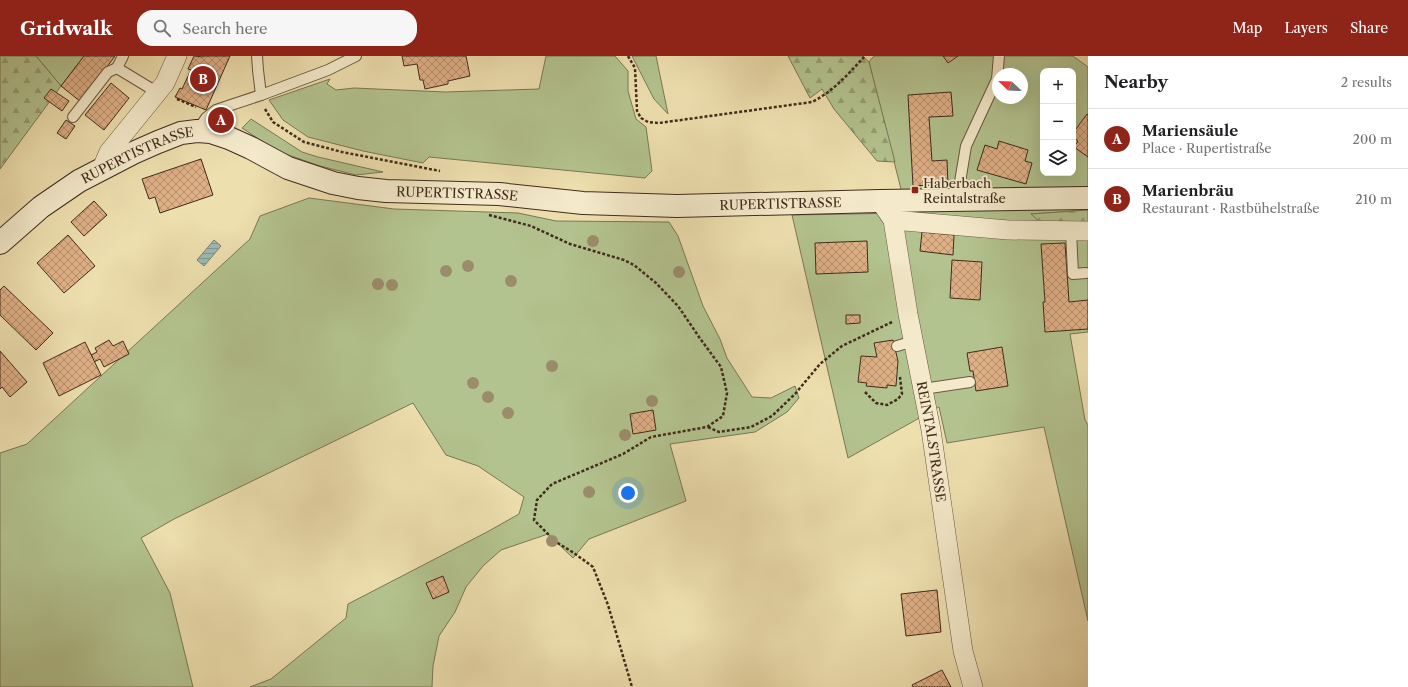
<!DOCTYPE html>
<meta charset="utf-8">
<style>
body{margin:0;font-family:"Libre Caslon Text",serif;background:#f6f6f6;color:#202124}
.controls{position:absolute;right:12px;top:12px;display:grid;overflow:hidden;border-radius:8px;box-shadow:0 4px 16px #0002}
.controls button{width:36px;height:36px;display:grid;place-items:center;padding:0;border:0;border-bottom:1px solid #e0e0e0;background:#fff;color:#202124;font:20px sans-serif}
.compass{position:absolute;left:992px;top:12px;width:36px;height:36px;border-radius:50%;background:#fff;box-shadow:0 4px 16px #0002;rotate:293deg}
.you{position:absolute;left:628px;top:437px;width:14px;height:14px;margin:-10px;border:3px solid #fff;border-radius:50%;background:#1a73e8;box-shadow:0 0 0 6px #1a73e833}
.badge{display:grid;place-items:center;width:26px;height:26px;border-radius:50%;background:#8f2418;color:#fff;font-size:13px;font-weight:700}
.pin{position:absolute;translate:-50% -50%;border:2px solid #fff;box-shadow:0 1px 4px #0006}
.list{margin:0;padding:0;list-style:none}
h2{display:flex;justify-content:space-between;align-items:center;height:52px;margin:0;padding:0 16px;font-size:17px}
h2 small{font-size:13px;font-weight:400;color:#757577}
.list li{display:grid;grid-template-columns:26px 1fr auto;gap:12px;align-items:center;box-sizing:border-box;height:60px;padding:0 16px;border-top:1px solid #e0e0e0}
.list b{display:block;font-size:15px;white-space:nowrap}
.list p{margin:0;font-size:13px;white-space:nowrap;color:#757577}
.list em{font-size:13px;font-style:normal;color:#757577}
.icon{flex:none;width:22px;height:22px;fill:none;stroke:currentColor;stroke-width:2;stroke-linecap:round;stroke-linejoin:round}
.map{position:relative;flex:none;width:1088px;height:631px;overflow:hidden}
header{display:flex;align-items:center;gap:24px;box-sizing:border-box;height:56px;padding:0 20px;background:#8f2418;color:#fff}
header strong{font-size:19px}
nav{display:flex;gap:22px;margin-inline-start:auto;font-size:14px}
.search{width:280px;height:36px;background:#f6f6f6;display:flex;align-items:center;gap:10px;box-sizing:border-box;padding:0 14px;border-radius:16px;color:#757577;font-size:15px}
main{display:flex}
aside{flex:1;background:#fff}
.map>svg:first-child{display:block}
.green{fill:#b3c38f;stroke:#7a7756;fill-rule:evenodd}
.forest{fill:url(#forest-firs);stroke:#7a7756}
.water{fill:url(#water-rules);stroke:#788177}
.building{fill:url(#building-cross-hatch);stroke:#412b1d}
.lines{fill:none;stroke-linecap:round;stroke-linejoin:round}
.service-casing{stroke:#6c5842;stroke-width:12}
.minor-casing{stroke:#6c5842;stroke-width:20}
.secondary-casing{stroke:#412b1d;stroke-width:24}
.path{stroke:#412b1d;stroke-width:2.5;stroke-dasharray:3 2;stroke-linecap:butt}
.service{stroke:#f4eacb;stroke-width:10}
.minor{stroke:#f4eacb;stroke-width:19}
.secondary{stroke:#f4eacb;stroke-width:22}
.tree{fill:#9c8c6b}
.poi-dot{fill:#8f2418;stroke:#f4eacb;stroke-width:1.5}
.labels{text-anchor:middle;dominant-baseline:central;stroke-width:3.5;stroke-linejoin:round;paint-order:stroke}
.street-label{font-size:13px;fill:#412b1d;stroke:#f4eacb}
.poi-label{font-size:13px;fill:#412b1d;stroke:#f4eacb;text-anchor:start}
</style>
<header>
<strong>Gridwalk</strong>
<div class="search"><svg class="icon" aria-label="search" viewBox="0 0 24 24"><circle cx="10" cy="10" r="6"/><path d="M15 15l6 6"/></svg>Search here</div>
<nav><a>Map</a><a>Layers</a><a>Share</a></nav>
</header>
<main>
<div class="map">
<svg width="1088" height="631" viewBox="0 0 1088 631">
<defs>
<pattern id="forest-firs" width="22" height="20" patternUnits="userSpaceOnUse"><rect width="22" height="20" fill="#b3c38f"/><path d="M5 1l3.5 6h-7zM16 11l3.5 6h-7z" fill="#939f74"/></pattern>
<pattern id="water-rules" width="6" height="5" patternUnits="userSpaceOnUse"><rect width="6" height="5" fill="#9cbbb3"/><path d="M0 2.5h6" fill="none" stroke="#819891"/></pattern>
<pattern id="building-cross-hatch" width="8" height="8" patternUnits="userSpaceOnUse"><rect width="8" height="8" fill="#dfaf86"/><path d="M0 0l8 8M0 8l8-8" fill="none" stroke="#b68f6d"/></pattern>
</defs>
<rect width="100%" height="100%" fill="#eedfaf"/>
<filter id="stains"><feTurbulence type="fractalNoise" baseFrequency=".005" numOctaves="4"/><feColorMatrix values="0 0 0 0 .2 0 0 0 0 .09 0 0 0 0 .02 0 0 0 .5 -.17"/></filter>
<radialGradient id="worn" r=".72"><stop offset=".6" stop-color="#630" stop-opacity="0"/><stop offset="1" stop-color="#630" stop-opacity=".3"/></radialGradient>
<g class="green">
<polygon points="36,0 84,0 61,30"/>
<polygon points="546,0 615,0 628,15 628,35 636,63 646,71 652,115 645,122 429,101 423,107 363,95 308,81 283,64 269,44 330,23 327,28 336,34 354,32 445,36 539,33"/>
<polygon points="632,0 656,0 668,58 654,43"/>
<path d="M874,0H1073L1088,11V154L1031,158L1088,166V276L1070,278L1085,364L1088,369V565L1044,371L947,387L939,351L848,402L792,159L907,157L869,6ZM1043,15H1073V117H1043ZM998,18H1022V42H998Z"/>
<polygon points="251,63 302,96 318,101 383,116 356,119 320,110 277,95 242,72"/>
<polygon points="309,142 394,153 518,157 556,165 669,166 678,180 703,250 720,283 727,302 752,341 771,342 795,330 799,342 787,356 755,376 670,388 686,445 589,483 573,502 548,478 501,494 483,510 466,531 455,556 439,580 433,610 432,631 250,631 271,623 346,562 348,548 487,476 519,458 524,441 478,410 446,399 413,347 174,463 141,482 170,537 193,631 0,631 0,397 27,388 250,183 260,160"/>
</g>
<g class="forest">
<polygon points="0,0 36,0 61,30 0,113"/>
<polygon points="788,0 862,0 869,6 895,106 877,105 834,53 822,33 810,42"/>
<polygon points="1088,154 1088,166 1041,167 1031,158"/>
</g>
<polygon class="water" points="214,184 221,190 204,210 197,204"/>
<g class="building">
<polygon points="84,0 115,0 81,46 61,30"/>
<polygon points="194,0 203,1 204,0 230,0 206,54 175,41 180,32 182,33 191,14 188,13"/>
<polygon points="402,0 466,0 470,20 448,25 448,28 425,33 423,24 420,24 417,8 404,10"/>
<polygon points="943,0 958,0 948,7"/>
<polygon points="111,27 129,42 104,74 85,59"/>
<polygon points="51,33 69,45 62,55 44,42"/>
<polygon points="951,36 953,60 929,61 932,105 947,104 948,128 913,130 908,39"/>
<polygon points="1087,58 1088,59 1088,101 1074,91 1078,85 1073,81 1073,77"/>
<polygon points="66,64 75,70 66,83 57,77"/>
<polygon points="999,85 1028,94 1025,105 1032,107 1026,128 977,114 985,89 997,93"/>
<polygon points="201,103 213,139 160,157 155,141 149,143 142,123"/>
<polygon points="94,145 107,159 84,180 71,166"/>
<polygon points="922,176 954,179 953,199 920,195"/>
<polygon points="68,179 95,210 64,237 37,207"/>
<polygon points="867,185 868,216 816,218 815,187"/>
<polygon points="1065,187 1069,246 1088,244 1088,273 1045,276 1043,246 1045,246 1041,188"/>
<polygon points="952,204 982,206 980,244 950,242"/>
<polygon points="4,230 53,277 36,294 0,259 0,234"/>
<polygon points="846,259 860,259 860,267 846,268"/>
<polygon points="109,284 113,290 123,285 129,298 104,311 100,303 94,306 91,299 97,296 95,292"/>
<polygon points="893,284 898,305 896,330 887,329 887,332 866,330 867,327 858,326 861,300 877,301 874,287"/>
<polygon points="85,286 101,319 59,340 43,307"/>
<polygon points="1002,291 1008,330 976,335 973,315 970,315 967,297"/>
<polygon points="0,295 27,326 10,341 2,331 0,333"/>
<polygon points="653,354 656,374 633,378 630,358"/>
<polygon points="443,520 449,536 433,543 426,527"/>
<polygon points="937,534 941,576 906,580 901,538"/>
<polygon points="942,614 951,631 913,631 912,629"/>
</g>
<g class="lines">
<g class="service-casing">
<g id="service">
<polyline points="257,0 258,14 261,39"/>
<polyline points="117,12 123,0"/>
<polyline points="73,61 108,16 117,12 150,32 156,38"/>
<polyline points="197,75 206,62 216,54 261,39 328,14 356,0"/>
<polyline points="957,144 966,90 997,23 999,0"/>
<polyline points="1071,175 1073,218 1086,217"/>
<polyline points="897,290 914,285"/>
<polyline points="923,333 970,326"/>
</g>
</g>
<g class="minor-casing">
<g id="minor">
<polyline points="101,114 109,96 165,27 177,0"/>
<path id="s1" d="M880,145L893,164L908,258L931,374L963,595L973,631"/>
<polyline points="893,164 1008,174 1088,175"/>
</g>
</g>
<g class="secondary-casing">
<g id="secondary">
<path id="s2" d="M0,187L41,151L79,125L133,97L158,86L181,77L197,75L211,76L229,82L251,92L288,112L333,127L358,132L386,135L499,138L583,147L677,150L880,145L1088,142"/>
</g>
</g>
<g class="path">
<path d="M628,0L635,12L637,55L641,62L648,66L659,67L812,46C834,35 849,17 865,0"/>
<polyline points="177,43 196,51"/>
<polyline points="265,53 273,66 304,86 342,96 440,115"/>
<polyline points="489,159 531,170 570,188 624,204 634,209 656,227 678,250 699,281 721,311 727,337 723,360 707,371 651,381 623,398 552,428 537,444 534,464 556,486 574,497 593,511 608,549 632,631"/>
<polyline points="865,336 876,347 887,349 898,343 902,338 900,321"/>
<polyline points="708,371 719,376 751,371 772,360 795,338 820,308 842,290 892,266"/>
</g>
<use href="#service" class="service"/>
<use href="#minor" class="minor"/>
<use href="#secondary" class="secondary"/>
</g>
<g class="tree">
<circle cx="593" cy="185" r="6"/>
<circle cx="468" cy="210" r="6"/>
<circle cx="446" cy="215" r="6"/>
<circle cx="679" cy="216" r="6"/>
<circle cx="511" cy="225" r="6"/>
<circle cx="378" cy="228" r="6"/>
<circle cx="392" cy="229" r="6"/>
<circle cx="552" cy="310" r="6"/>
<circle cx="473" cy="327" r="6"/>
<circle cx="488" cy="341" r="6"/>
<circle cx="652" cy="345" r="6"/>
<circle cx="508" cy="357" r="6"/>
<circle cx="625" cy="379" r="6"/>
<circle cx="589" cy="436" r="6"/>
<circle cx="552" cy="485" r="6"/>
</g>
<rect class="poi-dot" x="911" y="130" width="8" height="8" rx="2"/>
<g class="labels">
<g class="street-label">
<text stroke="none"><textPath href="#s2" startOffset="165">RUPERTISTRASSE</textPath></text>
<text stroke="none"><textPath href="#s2" startOffset="501">RUPERTISTRASSE</textPath></text>
<text stroke="none"><textPath href="#s2" startOffset="825">RUPERTISTRASSE</textPath></text>
<text stroke="none"><textPath href="#s1" startOffset="248">REINTALSTRASSE</textPath></text>
</g>
<g class="poi-label">
<text x="923" y="127">Haberbach<tspan x="923" dy="15">Reintalstraße</tspan></text>
</g>
</g>
<rect width="100%" height="100%" filter="url(#stains)"/>
<rect width="100%" height="100%" fill="url(#worn)"/>
</svg>
<div class="controls">
<button>+</button>
<button>−</button>
<button><svg class="icon" aria-label="layers" viewBox="0 0 24 24"><path d="M12 4l9 5-9 5-9-5zM3 14l9 5 9-5"/></svg></button>
</div>
<svg class="compass" viewBox="-18 -18 36 36"><path d="M0-13l5 13h-10z" fill="#e53935"/><path d="M0 13l5-13h-10z" fill="#757577"/></svg>
<div class="you"></div>
<div class="pin badge" style="left:221px;top:64px">A</div>
<div class="pin badge" style="left:203px;top:23px">B</div>
</div>
<aside>
<h2>Nearby<small>2 results</small></h2>
<ul class="list">
<li><span class="badge">A</span><div><b>Mariensäule</b><p>Place · Rupertistraße</p></div><em>200 m</em></li>
<li><span class="badge">B</span><div><b>Marienbräu</b><p>Restaurant · Rastbühelstraße</p></div><em>210 m</em></li>
</ul>
</aside>
</main>
